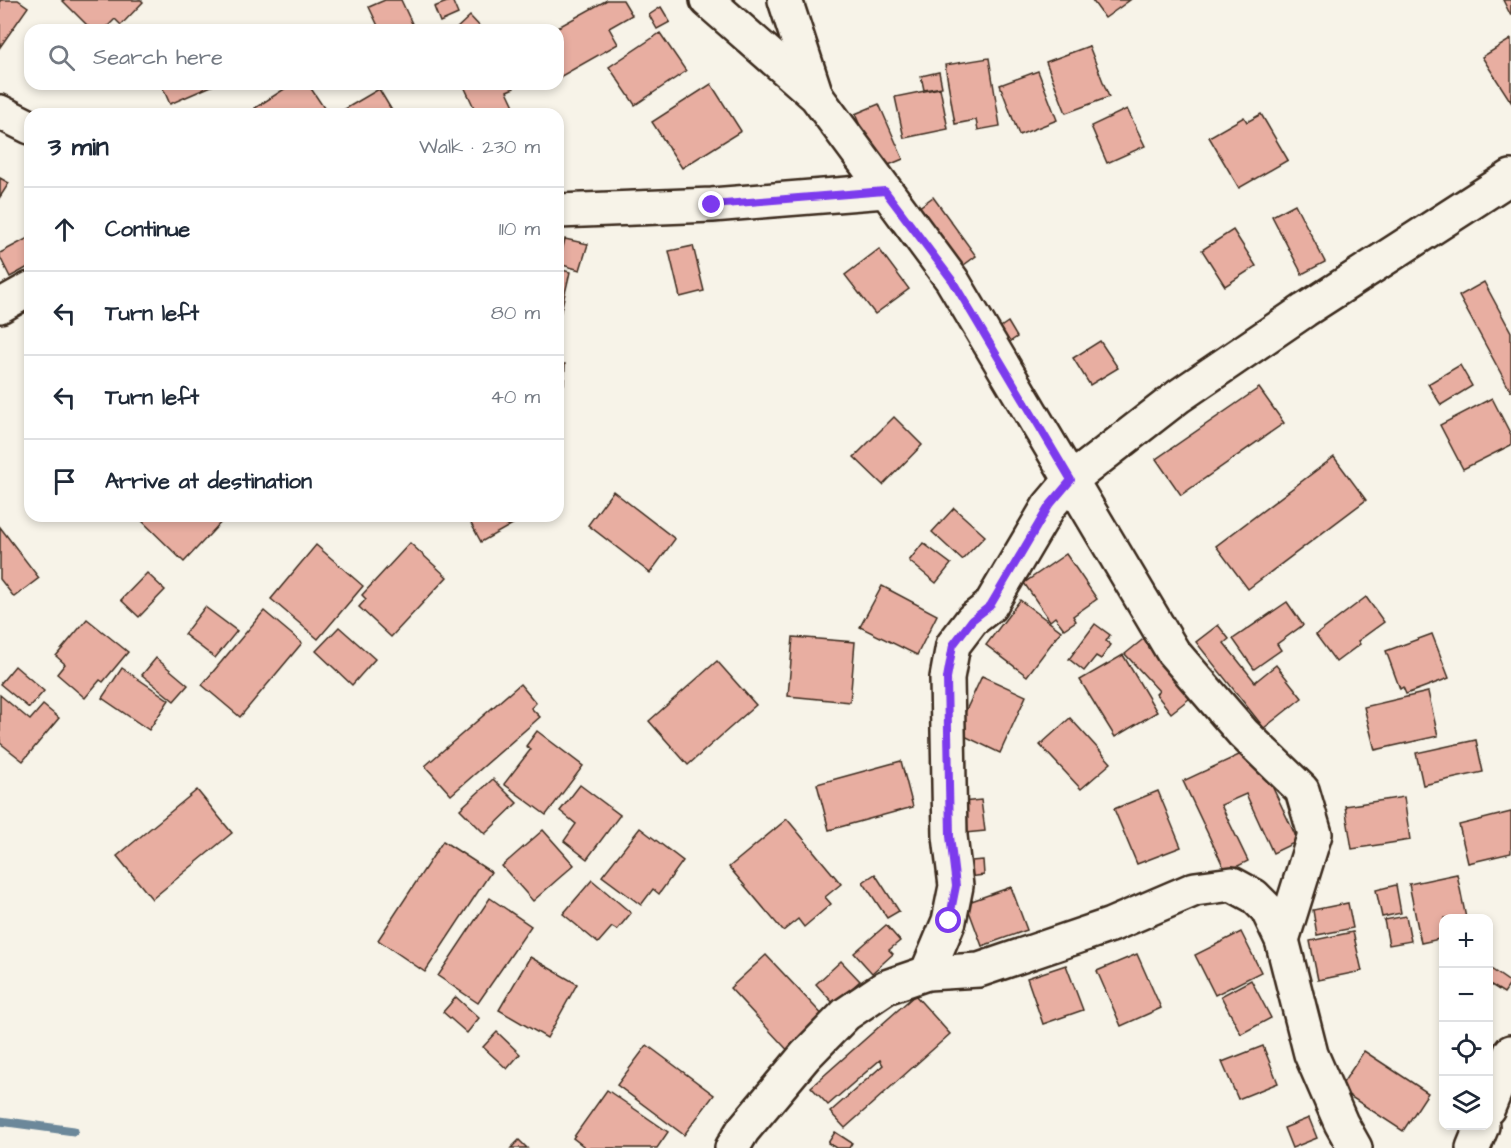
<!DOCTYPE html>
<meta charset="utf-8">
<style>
body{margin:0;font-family:"Architects Daughter",sans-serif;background:#f6f6f7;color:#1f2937}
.controls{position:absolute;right:18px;bottom:18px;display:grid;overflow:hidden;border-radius:12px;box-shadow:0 3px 9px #0003}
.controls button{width:54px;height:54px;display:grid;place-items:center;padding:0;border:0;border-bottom:2px solid #e0e1e3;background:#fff;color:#1f2937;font:30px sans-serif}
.stop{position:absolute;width:18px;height:18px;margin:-14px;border:4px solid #7c3aed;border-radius:50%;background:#fff}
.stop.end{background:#7c3aed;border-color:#fff;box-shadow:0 2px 6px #0008}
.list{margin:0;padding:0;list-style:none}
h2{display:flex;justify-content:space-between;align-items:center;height:78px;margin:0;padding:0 24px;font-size:26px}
h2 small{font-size:20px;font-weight:400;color:#747a83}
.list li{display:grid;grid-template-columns:39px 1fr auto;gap:18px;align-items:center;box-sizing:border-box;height:84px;padding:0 24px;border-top:2px solid #e0e1e3}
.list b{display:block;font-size:22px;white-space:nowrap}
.list em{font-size:20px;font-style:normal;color:#747a83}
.icon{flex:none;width:33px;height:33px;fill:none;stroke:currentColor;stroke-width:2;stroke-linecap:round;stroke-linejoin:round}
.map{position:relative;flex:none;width:1511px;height:1148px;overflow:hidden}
.search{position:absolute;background:#fff;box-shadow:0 3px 9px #0003;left:24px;top:24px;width:540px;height:66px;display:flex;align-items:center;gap:15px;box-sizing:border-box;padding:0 21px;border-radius:18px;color:#747a83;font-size:22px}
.panel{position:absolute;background:#fff;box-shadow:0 3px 9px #0003;left:24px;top:108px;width:540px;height:414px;border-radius:18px}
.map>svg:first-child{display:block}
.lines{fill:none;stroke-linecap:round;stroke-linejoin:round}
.stream{stroke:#6c889a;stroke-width:9}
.building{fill:#e8aea1;stroke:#3b2a1e;stroke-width:1.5}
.minor-casing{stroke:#3b2a1e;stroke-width:38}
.minor{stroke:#f7f3e8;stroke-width:33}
.route{stroke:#7c3aed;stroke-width:8}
</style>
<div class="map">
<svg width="1511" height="1148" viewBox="0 0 1511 1148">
<rect width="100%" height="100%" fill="#f7f3e8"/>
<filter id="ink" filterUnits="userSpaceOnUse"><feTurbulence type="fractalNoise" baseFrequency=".0167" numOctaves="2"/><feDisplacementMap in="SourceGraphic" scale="12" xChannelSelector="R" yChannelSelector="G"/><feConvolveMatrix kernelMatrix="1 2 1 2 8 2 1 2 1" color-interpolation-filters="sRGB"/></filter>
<g filter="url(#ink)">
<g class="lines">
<polyline class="stream" points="0,1121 74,1131"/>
</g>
<g class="building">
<polygon points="0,0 18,0 28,7 0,47"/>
<polygon points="62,0 141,0 143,2 121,25 115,19 104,30 92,30"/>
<polygon points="385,0 401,0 415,30 380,30 369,7"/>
<polygon points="452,0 458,14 440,22 434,7"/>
<polygon points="607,0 623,0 632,15 609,28 618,44 558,78 558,30 553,30"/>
<polygon points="1092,0 1130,0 1105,18"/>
<polygon points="1503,0 1511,0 1511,16"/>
<polygon points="661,7 670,22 657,29 649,15"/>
<polygon points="470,16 483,30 455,30"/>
<polygon points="660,33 686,71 635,105 609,67"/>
<polygon points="1511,39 1511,102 1482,57"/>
<polygon points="1089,46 1109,97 1066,113 1046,62"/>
<polygon points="989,58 1000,126 978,130 976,120 955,124 945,65"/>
<polygon points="1038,71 1057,120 1019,135 1000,85"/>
<polygon points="939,72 942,87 924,90 921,76"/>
<polygon points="161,84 216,84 170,104"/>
<polygon points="292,84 308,84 328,114 259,114 255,108"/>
<polygon points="463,84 513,84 514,88 507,91 515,108 502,114 477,114"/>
<polygon points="711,84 741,131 682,168 652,122"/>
<polygon points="940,88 948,129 904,138 895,97"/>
<polygon points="379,89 394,114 342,114 340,112"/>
<polygon points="879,104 903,159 879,169 855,114"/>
<polygon points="1127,109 1145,146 1107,163 1091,126"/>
<polygon points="1261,114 1288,160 1239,188 1209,137 1244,117 1247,122"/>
<polygon points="0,178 9,183 0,197"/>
<polygon points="933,197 976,256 957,270 914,211"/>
<polygon points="1295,204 1325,262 1302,274 1272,216"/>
<polygon points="1233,230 1256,266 1225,286 1202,250"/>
<polygon points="30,237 30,266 10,277 0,257 0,253"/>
<polygon points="565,239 588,244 580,270 559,264"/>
<polygon points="693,246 704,291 680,297 669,251"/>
<polygon points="879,249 909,289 875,314 845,275"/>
<polygon points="558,269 570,272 558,323"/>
<polygon points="1484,282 1511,332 1511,392 1459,296"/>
<polygon points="1008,322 1017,337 998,350 989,335"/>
<polygon points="1100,341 1118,368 1090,385 1073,358"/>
<polygon points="558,364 565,364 564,384 558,384"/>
<polygon points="1460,365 1472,386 1441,405 1428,384"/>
<polygon points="1259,388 1284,423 1181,495 1156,459"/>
<polygon points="1492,398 1511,435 1511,445 1463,469 1440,425"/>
<polygon points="894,417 922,445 883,485 854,457"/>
<polygon points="1334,457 1366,500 1248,589 1216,546"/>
<polygon points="613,491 675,539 650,573 588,525"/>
<polygon points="954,508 985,536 962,560 932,532"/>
<polygon points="137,516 223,516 225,518 184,562"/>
<polygon points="467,516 527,516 481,542"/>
<polygon points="0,527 39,578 14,597 0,579"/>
<polygon points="410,543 447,577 391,637 359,607 366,599 362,595"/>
<polygon points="923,543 951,564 936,583 909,561"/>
<polygon points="316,545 363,586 318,639 271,599"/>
<polygon points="1066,554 1097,599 1073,616 1076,621 1064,629 1055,617 1050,621 1024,583"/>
<polygon points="147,573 165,590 139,617 121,600"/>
<polygon points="882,586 937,615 917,655 860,627"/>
<polygon points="1366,597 1384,622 1358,641 1360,644 1336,662 1316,635"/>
<polygon points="1020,600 1061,631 1027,676 986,645"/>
<polygon points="1287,602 1303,625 1277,644 1281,650 1254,669 1233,639"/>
<polygon points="205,607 237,631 215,658 184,634"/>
<polygon points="264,611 302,643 240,717 202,685"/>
<polygon points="87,619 128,652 103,682 100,680 85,698 57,674 65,664 56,656"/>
<polygon points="1095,624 1110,635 1106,641 1111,645 1101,659 1096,656 1084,671 1069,659"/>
<polygon points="1218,625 1229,639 1224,643 1255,682 1276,665 1302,698 1264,728 1196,642"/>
<polygon points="339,627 375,659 352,685 316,651"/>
<polygon points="1432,634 1449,678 1406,694 1403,687 1400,689 1386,651"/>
<polygon points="1147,636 1194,695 1171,713 1156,694 1159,691 1125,654"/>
<polygon points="793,637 855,642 850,702 788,696"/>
<polygon points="1123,655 1157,712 1115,737 1080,680"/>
<polygon points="156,658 188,685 174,701 142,675"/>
<polygon points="717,661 756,705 688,765 649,721"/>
<polygon points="15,666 44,691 29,708 0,684"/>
<polygon points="122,668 169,700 149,730 102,698"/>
<polygon points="982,676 1026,696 1000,753 956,732"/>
<polygon points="520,684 536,703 531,708 540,717 451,795 425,766"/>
<polygon points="1428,692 1438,736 1375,750 1364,707"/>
<polygon points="0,695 30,720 43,705 59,718 23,761 0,743"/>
<polygon points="1070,718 1111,763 1081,789 1040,745"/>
<polygon points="537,731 583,766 546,815 504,784 531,749 526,746"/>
<polygon points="1476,740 1483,772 1423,785 1416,753"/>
<polygon points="1254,748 1298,841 1273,853 1246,794 1221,805 1248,861 1226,872 1183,781"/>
<polygon points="901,761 913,807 829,830 817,784"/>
<polygon points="493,779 517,803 485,834 460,809"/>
<polygon points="580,785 620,815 587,859 564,841 576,824 560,811"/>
<polygon points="197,790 232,833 152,899 117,856"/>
<polygon points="1158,791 1181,847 1137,864 1114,809"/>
<polygon points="1404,797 1410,840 1352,849 1345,806"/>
<polygon points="981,800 985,831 965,833 962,802"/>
<polygon points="1511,812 1511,853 1468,863 1459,825"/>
<polygon points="787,819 841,884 825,897 831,904 804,927 798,919 783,931 729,867"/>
<polygon points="640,828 683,861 659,894 653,889 641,905 602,876"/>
<polygon points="543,830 574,865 533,901 502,866"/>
<polygon points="443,841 491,872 425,972 378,940"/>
<polygon points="983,860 984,875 961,878 959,862"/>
<polygon points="875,874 899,911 887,918 863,882"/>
<polygon points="1457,874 1466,918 1444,918 1444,938 1421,943 1409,884"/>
<polygon points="592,880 631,913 617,930 612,927 598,943 563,914"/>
<polygon points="1396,885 1401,913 1382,917 1376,890"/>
<polygon points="1011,887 1027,930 982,946 966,903"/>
<polygon points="490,898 531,926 478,1003 438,976"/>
<polygon points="1348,903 1353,928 1317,935 1313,910"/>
<polygon points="1406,916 1411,941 1389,945 1384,920"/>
<polygon points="886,925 900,941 889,950 893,954 872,973 854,953"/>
<polygon points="1241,932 1261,972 1215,995 1195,955"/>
<polygon points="1353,932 1362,971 1318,980 1310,941"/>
<polygon points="1137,954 1161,1008 1121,1026 1097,971"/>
<polygon points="766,955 829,1022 793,1056 730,988"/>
<polygon points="530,957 577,984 547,1038 499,1010"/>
<polygon points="841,961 860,981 834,1004 816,984"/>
<polygon points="1066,965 1083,1010 1043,1024 1027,978"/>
<polygon points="1491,969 1511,983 1504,993 1488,983 1488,973"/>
<polygon points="1251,980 1271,1018 1241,1034 1221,996"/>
<polygon points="915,995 950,1034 845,1128 830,1112 883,1065 880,1060 828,1105 811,1087"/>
<polygon points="456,997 479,1018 467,1033 443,1012"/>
<polygon points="497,1032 520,1054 507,1069 483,1047"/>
<polygon points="647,1045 714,1095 684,1135 617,1085"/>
<polygon points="1263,1046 1278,1083 1238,1099 1222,1062"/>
<polygon points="1364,1051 1428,1093 1403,1131 1339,1089"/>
<polygon points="607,1090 668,1132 657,1148 586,1148 573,1138"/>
<polygon points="1309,1118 1317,1138 1292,1148 1284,1128"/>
<polygon points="835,1132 852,1143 849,1148 836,1148 828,1143"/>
<polygon points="519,1140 527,1148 511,1148"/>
</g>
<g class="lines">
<g class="minor-casing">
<g id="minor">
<polyline points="707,0 816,96 952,280 1173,652 1243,733 1302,790 1315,834 1282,940"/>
<polyline points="785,0 816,95"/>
<polyline points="0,112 30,127"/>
<polyline points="558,211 712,205 885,191"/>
<polyline points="0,306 30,289"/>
<polyline points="927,973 949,921 956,886 950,836 947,678 953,645 972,620 990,606 1049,506 1071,480 1179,396 1305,310 1511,177"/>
<polyline points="1488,1108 1511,1052"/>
<polyline points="732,1148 743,1130 805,1056 846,1014 886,987 927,973 979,970 1111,925 1195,889 1232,884 1254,896 1267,909 1282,940 1311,1054 1341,1123 1355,1148"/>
<polyline points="1473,1148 1482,1126"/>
</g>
</g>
<use href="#minor" class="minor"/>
</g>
</g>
<g class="lines" filter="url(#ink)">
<polyline class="route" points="712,205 885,191 952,280 1071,480 1049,506 990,606 972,620 953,645 947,678 950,836 956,886 949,921"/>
</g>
</svg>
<div class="controls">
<button>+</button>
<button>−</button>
<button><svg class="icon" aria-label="locate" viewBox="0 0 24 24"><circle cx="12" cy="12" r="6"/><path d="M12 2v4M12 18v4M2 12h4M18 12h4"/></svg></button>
<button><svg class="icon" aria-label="layers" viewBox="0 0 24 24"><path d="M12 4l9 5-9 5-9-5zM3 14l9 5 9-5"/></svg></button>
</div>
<div class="stop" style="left:949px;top:921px"></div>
<div class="stop end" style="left:712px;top:205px"></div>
<div class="search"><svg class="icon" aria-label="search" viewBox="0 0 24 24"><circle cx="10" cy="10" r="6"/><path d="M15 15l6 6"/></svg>Search here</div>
<section class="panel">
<h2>3 min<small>Walk · 230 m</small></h2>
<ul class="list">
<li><svg class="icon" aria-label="ahead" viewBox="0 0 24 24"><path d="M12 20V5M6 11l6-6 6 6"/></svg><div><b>Continue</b></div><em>110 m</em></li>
<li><svg class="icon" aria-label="left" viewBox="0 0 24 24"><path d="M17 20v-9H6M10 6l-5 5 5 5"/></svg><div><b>Turn left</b></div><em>80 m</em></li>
<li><svg class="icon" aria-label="left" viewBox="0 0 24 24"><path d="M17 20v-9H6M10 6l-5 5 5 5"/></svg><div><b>Turn left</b></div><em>40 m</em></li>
<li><svg class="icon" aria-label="arrive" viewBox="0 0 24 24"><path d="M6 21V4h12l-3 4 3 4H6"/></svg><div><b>Arrive at destination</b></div></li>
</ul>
</section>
</div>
